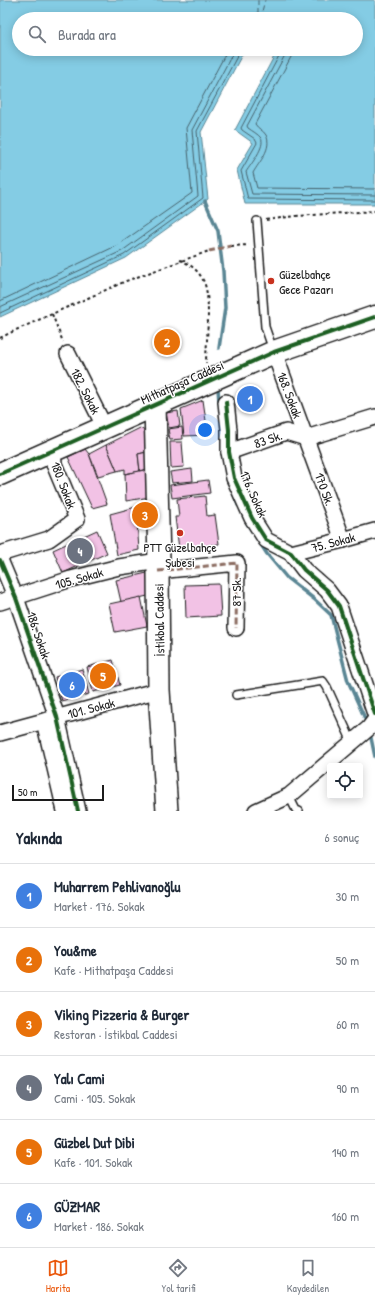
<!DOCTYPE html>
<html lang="tr">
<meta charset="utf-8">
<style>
body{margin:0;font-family:"Patrick Hand",sans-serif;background:#f6f6f7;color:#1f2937}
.controls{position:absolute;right:12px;bottom:12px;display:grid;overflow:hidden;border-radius:4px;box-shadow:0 2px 10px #0003}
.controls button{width:36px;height:36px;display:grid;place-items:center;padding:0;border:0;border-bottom:1px solid #e0e1e3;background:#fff;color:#1f2937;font:20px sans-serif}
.scale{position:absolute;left:12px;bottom:10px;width:92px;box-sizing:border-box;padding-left:4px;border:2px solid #1c1c1c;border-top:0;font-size:11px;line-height:14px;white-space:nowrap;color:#1c1c1c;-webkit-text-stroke:3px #fff;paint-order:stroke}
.you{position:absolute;left:205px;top:430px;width:14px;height:14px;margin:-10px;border:3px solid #fff;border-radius:50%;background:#1a73e8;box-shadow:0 0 0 6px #1a73e833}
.badge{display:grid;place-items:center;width:26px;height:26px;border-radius:50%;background:#ea580c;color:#fff;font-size:13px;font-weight:700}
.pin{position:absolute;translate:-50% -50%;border:2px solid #fff;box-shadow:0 1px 4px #0006}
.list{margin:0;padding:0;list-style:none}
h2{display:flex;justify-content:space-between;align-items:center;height:52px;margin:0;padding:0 16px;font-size:17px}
h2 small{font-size:13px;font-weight:400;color:#747a83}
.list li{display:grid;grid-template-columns:26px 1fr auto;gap:12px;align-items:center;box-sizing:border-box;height:64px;padding:0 16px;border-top:1px solid #e0e1e3}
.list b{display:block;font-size:15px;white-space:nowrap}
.list p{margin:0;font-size:13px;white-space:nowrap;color:#747a83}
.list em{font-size:13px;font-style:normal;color:#747a83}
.icon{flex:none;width:22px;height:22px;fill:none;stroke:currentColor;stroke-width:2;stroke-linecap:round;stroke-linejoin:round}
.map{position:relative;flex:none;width:375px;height:811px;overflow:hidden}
.search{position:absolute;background:#fff;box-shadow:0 2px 10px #0003;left:12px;right:12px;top:12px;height:44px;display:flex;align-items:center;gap:10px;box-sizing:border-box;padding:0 14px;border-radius:22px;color:#747a83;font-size:15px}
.sheet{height:436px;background:#fff}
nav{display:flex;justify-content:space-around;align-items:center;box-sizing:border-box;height:56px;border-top:1px solid #e0e1e3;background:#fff;font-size:11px;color:#747a83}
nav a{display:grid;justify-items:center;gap:2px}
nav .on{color:#ea580c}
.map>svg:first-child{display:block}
.water{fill:#84cce4;stroke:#5a8694}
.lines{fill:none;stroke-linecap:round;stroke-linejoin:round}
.shore{stroke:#46626c;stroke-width:1}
.stream{stroke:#5a8694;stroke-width:3.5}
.ferry{stroke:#46626c;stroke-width:1;stroke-dasharray:5 4;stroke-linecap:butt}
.building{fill:#f2c2e5;stroke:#1c1c1c}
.lane-casing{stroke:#1c1c1c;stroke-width:10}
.street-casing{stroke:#1c1c1c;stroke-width:18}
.secondary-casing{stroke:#1c1c1c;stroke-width:24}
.primary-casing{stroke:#1c1c1c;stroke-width:25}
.path{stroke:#1c1c1c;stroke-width:2;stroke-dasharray:3 3;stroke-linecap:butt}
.lane{stroke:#fff;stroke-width:7}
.street{stroke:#fff;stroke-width:15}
.secondary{stroke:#fff;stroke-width:21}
.primary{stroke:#fff;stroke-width:22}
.quiet{stroke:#8d6e63;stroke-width:3;stroke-dasharray:6 3;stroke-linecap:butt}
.cycleway-casing{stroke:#fff;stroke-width:6}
.cycleway{stroke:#1b5e20;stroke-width:4}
.poi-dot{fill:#c8321e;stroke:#fff;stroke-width:1.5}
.labels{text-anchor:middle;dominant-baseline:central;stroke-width:3;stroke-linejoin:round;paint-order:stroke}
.poi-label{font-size:13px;fill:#1c1c1c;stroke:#fff;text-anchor:start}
.street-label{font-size:13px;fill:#1c1c1c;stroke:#fff}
</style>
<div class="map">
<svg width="375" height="811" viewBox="0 0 375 811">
<rect width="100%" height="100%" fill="#fff"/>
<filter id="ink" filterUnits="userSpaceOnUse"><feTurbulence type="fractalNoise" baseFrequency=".025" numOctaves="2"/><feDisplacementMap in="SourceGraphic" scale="8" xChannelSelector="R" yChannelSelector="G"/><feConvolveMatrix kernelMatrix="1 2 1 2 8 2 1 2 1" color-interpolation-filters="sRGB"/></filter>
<g filter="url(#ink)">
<polygon class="water" points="0,0 375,0 375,204 245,204 237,170 253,143 235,130 278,49 356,49 356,19 19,19 19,49 245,49 201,132 208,199 126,258 0,317"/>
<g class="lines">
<g class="shore">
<polyline points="282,49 281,52 241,128 242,130 255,139 257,143 241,171 248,199 375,200"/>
<path d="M287,49L285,55L247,126L248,128C252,131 258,134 261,138C266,146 251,164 246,172L252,194L375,195"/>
<path d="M293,49L291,57L255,124C258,129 263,130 266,135C273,148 259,162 253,173L257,188L375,189"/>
<polyline points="0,301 118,245 192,193 186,128 228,49"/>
<polyline points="0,307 122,251 198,196 192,130 235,49"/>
<polyline points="0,313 124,255 203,198 197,131 241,49"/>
</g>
<g class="stream">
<polyline points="205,201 218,231 223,271 225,308 219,348"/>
<polyline points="218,388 219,403"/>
<polyline points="233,492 238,505"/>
<polyline points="247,523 267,554 287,578 314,599 331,615 348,681 367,723"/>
<polyline points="370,733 375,757"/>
</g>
<g class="ferry">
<polyline points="258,0 258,19"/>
<polyline points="260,19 265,0"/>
</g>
</g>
<g class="building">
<polygon points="203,400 208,435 184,436 181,409"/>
<polygon points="178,411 180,426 169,428 166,413"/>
<polygon points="182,427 183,439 170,440 168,429"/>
<polygon points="140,428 148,433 147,452 138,454 140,471 125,474 125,469 117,471 106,445"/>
<polygon points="170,442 182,442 184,467 171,468"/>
<polygon points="106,445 117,471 98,476 89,454"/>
<polygon points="85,449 89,454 107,504 92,508 68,457"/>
<polygon points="147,452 149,469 140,471 138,454"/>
<polygon points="149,469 150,497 126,501 125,474"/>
<polygon points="192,469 193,481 172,483 170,472"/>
<polygon points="208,480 210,493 172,498 170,485"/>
<polygon points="205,496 207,516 215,515 219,544 179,549 175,517 179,517 177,499"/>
<polygon points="136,507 139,550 117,555 110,514"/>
<polygon points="97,530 107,553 63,573 53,550"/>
<polygon points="147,573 152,595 121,602 116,580"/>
<polygon points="219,584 221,616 186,618 185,585"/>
<polygon points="141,597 147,626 115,632 109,604"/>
<polygon points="113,660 120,685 93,692 87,667"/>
<polygon points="82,669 89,694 62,701 55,677"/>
</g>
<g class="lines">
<g class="lane-casing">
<g id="lane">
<polyline points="257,221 265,327 273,350"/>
<polyline points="236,695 323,681 327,687 352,742"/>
<polyline points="289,796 296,810 299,811"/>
</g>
</g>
<g class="street-casing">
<g id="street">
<polyline points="274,352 343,540"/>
<polyline points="68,354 105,428"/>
<polyline points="226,402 229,430 229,452 234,478 252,518 266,540 291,553 304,570 327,590 339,606 375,714"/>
<polyline points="306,438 375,417"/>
<polyline points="229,452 286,432 306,438"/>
<polyline points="291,553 343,540 375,531"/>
<polyline points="0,554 49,539 77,519 54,464 53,451"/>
<polyline points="0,560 16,598 57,717 78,811"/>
<polyline points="158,571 237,563 236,628"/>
<polyline points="0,602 71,579 119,567 159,561"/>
<polyline points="44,721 65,811"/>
<polyline points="0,733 159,690"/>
<polyline points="256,811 289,796 369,728 375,720"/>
</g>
</g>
<g class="secondary-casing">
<polyline id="secondary" points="155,406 159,561 158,571 159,690 167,811"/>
</g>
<g class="primary-casing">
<polyline id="primary" points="0,474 274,352 375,317"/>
</g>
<g class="path">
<polyline points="266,220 296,216 375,211"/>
<polyline points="231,246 249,245"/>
<path d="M180,260C190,264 198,270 203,280C212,296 206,343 206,363"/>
<polyline points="52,314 63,342"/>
<polyline points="0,338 16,330 126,281 209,251"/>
</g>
<use href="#lane" class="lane"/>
<use href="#street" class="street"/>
<use href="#secondary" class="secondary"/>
<use href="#primary" class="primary"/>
<g class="quiet">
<polyline points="209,251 231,246"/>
<polyline points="158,571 237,563 236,628"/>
</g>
<g class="cycleway-casing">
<g id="cycleway">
<polyline points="226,402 229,430 229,452 234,478 252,518 266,540 291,553 304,570 327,590 339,606 375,714"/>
<polyline points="0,474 274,352 375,317"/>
<polyline points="0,560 16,598 57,717 78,811"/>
</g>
</g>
<use href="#cycleway" class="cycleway"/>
</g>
</g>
<g class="poi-dot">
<circle cx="271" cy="281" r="4"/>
<circle cx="180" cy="533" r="4"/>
</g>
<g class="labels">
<g class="poi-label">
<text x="279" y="274">Güzelbahçe<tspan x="279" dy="15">Gece Pazarı</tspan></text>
<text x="180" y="547" text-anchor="middle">PTT Güzelbahçe<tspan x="180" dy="15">Şubesi</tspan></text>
</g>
<g class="street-label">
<text transform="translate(182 382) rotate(-24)">Mithatpaşa Caddesi</text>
<text transform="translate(86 391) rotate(63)">182. Sokak</text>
<text transform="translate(290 395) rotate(69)">168. Sokak</text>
<text transform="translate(268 439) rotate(-19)">83 Sk.</text>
<text transform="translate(64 485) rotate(69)">180. Sokak</text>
<text transform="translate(325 489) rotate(70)">170 Sk.</text>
<text transform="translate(254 494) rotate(66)">176. Sokak</text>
<text transform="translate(333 542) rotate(-15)">75. Sokak</text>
<text transform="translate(79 578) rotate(-16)">105. Sokak</text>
<text transform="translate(236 592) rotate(-90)">87 Sk.</text>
<text transform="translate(159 620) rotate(-91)">İstikbal Caddesi</text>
<text transform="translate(39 635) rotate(71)">186. Sokak</text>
<text transform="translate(91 708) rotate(-15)">101. Sokak</text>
</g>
</g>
</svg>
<div class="controls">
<button><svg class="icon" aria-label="locate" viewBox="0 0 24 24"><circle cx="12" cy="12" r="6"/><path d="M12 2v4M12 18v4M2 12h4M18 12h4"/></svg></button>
</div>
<div class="scale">50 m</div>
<div class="you"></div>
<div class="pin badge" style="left:250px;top:399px;background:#3f7fe0">1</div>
<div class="pin badge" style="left:167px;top:342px;background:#e8710a">2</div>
<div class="pin badge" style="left:145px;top:515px;background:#e8710a">3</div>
<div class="pin badge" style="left:80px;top:551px;background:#6b7280">4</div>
<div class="pin badge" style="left:103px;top:676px;background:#e8710a">5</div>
<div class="pin badge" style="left:72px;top:685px;background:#3f7fe0">6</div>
<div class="search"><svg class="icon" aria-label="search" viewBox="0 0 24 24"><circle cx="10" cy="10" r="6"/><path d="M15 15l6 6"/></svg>Burada ara</div>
</div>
<section class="sheet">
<h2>Yakında<small>6 sonuç</small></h2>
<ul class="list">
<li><span class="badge" style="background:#3f7fe0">1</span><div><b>Muharrem Pehlivanoğlu</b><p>Market · 176. Sokak</p></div><em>30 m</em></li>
<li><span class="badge" style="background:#e8710a">2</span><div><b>You&amp;me</b><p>Kafe · Mithatpaşa Caddesi</p></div><em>50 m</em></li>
<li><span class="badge" style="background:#e8710a">3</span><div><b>Viking Pizzeria &amp; Burger</b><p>Restoran · İstikbal Caddesi</p></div><em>60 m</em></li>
<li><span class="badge" style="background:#6b7280">4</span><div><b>Yalı Cami</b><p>Cami · 105. Sokak</p></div><em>90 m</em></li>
<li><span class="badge" style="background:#e8710a">5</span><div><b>Güzbel Dut Dibi</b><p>Kafe · 101. Sokak</p></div><em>140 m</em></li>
<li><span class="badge" style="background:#3f7fe0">6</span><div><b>GÜZMAR</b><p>Market · 186. Sokak</p></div><em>160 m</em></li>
</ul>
</section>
<nav>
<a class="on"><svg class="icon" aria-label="map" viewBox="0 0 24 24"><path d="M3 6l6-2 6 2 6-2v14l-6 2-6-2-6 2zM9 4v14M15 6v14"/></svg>Harita</a>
<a><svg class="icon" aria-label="directions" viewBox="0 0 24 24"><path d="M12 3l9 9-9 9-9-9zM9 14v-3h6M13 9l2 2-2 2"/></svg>Yol tarifi</a>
<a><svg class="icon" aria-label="saved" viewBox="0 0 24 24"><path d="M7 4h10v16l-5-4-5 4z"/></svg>Kaydedilen</a>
</nav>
